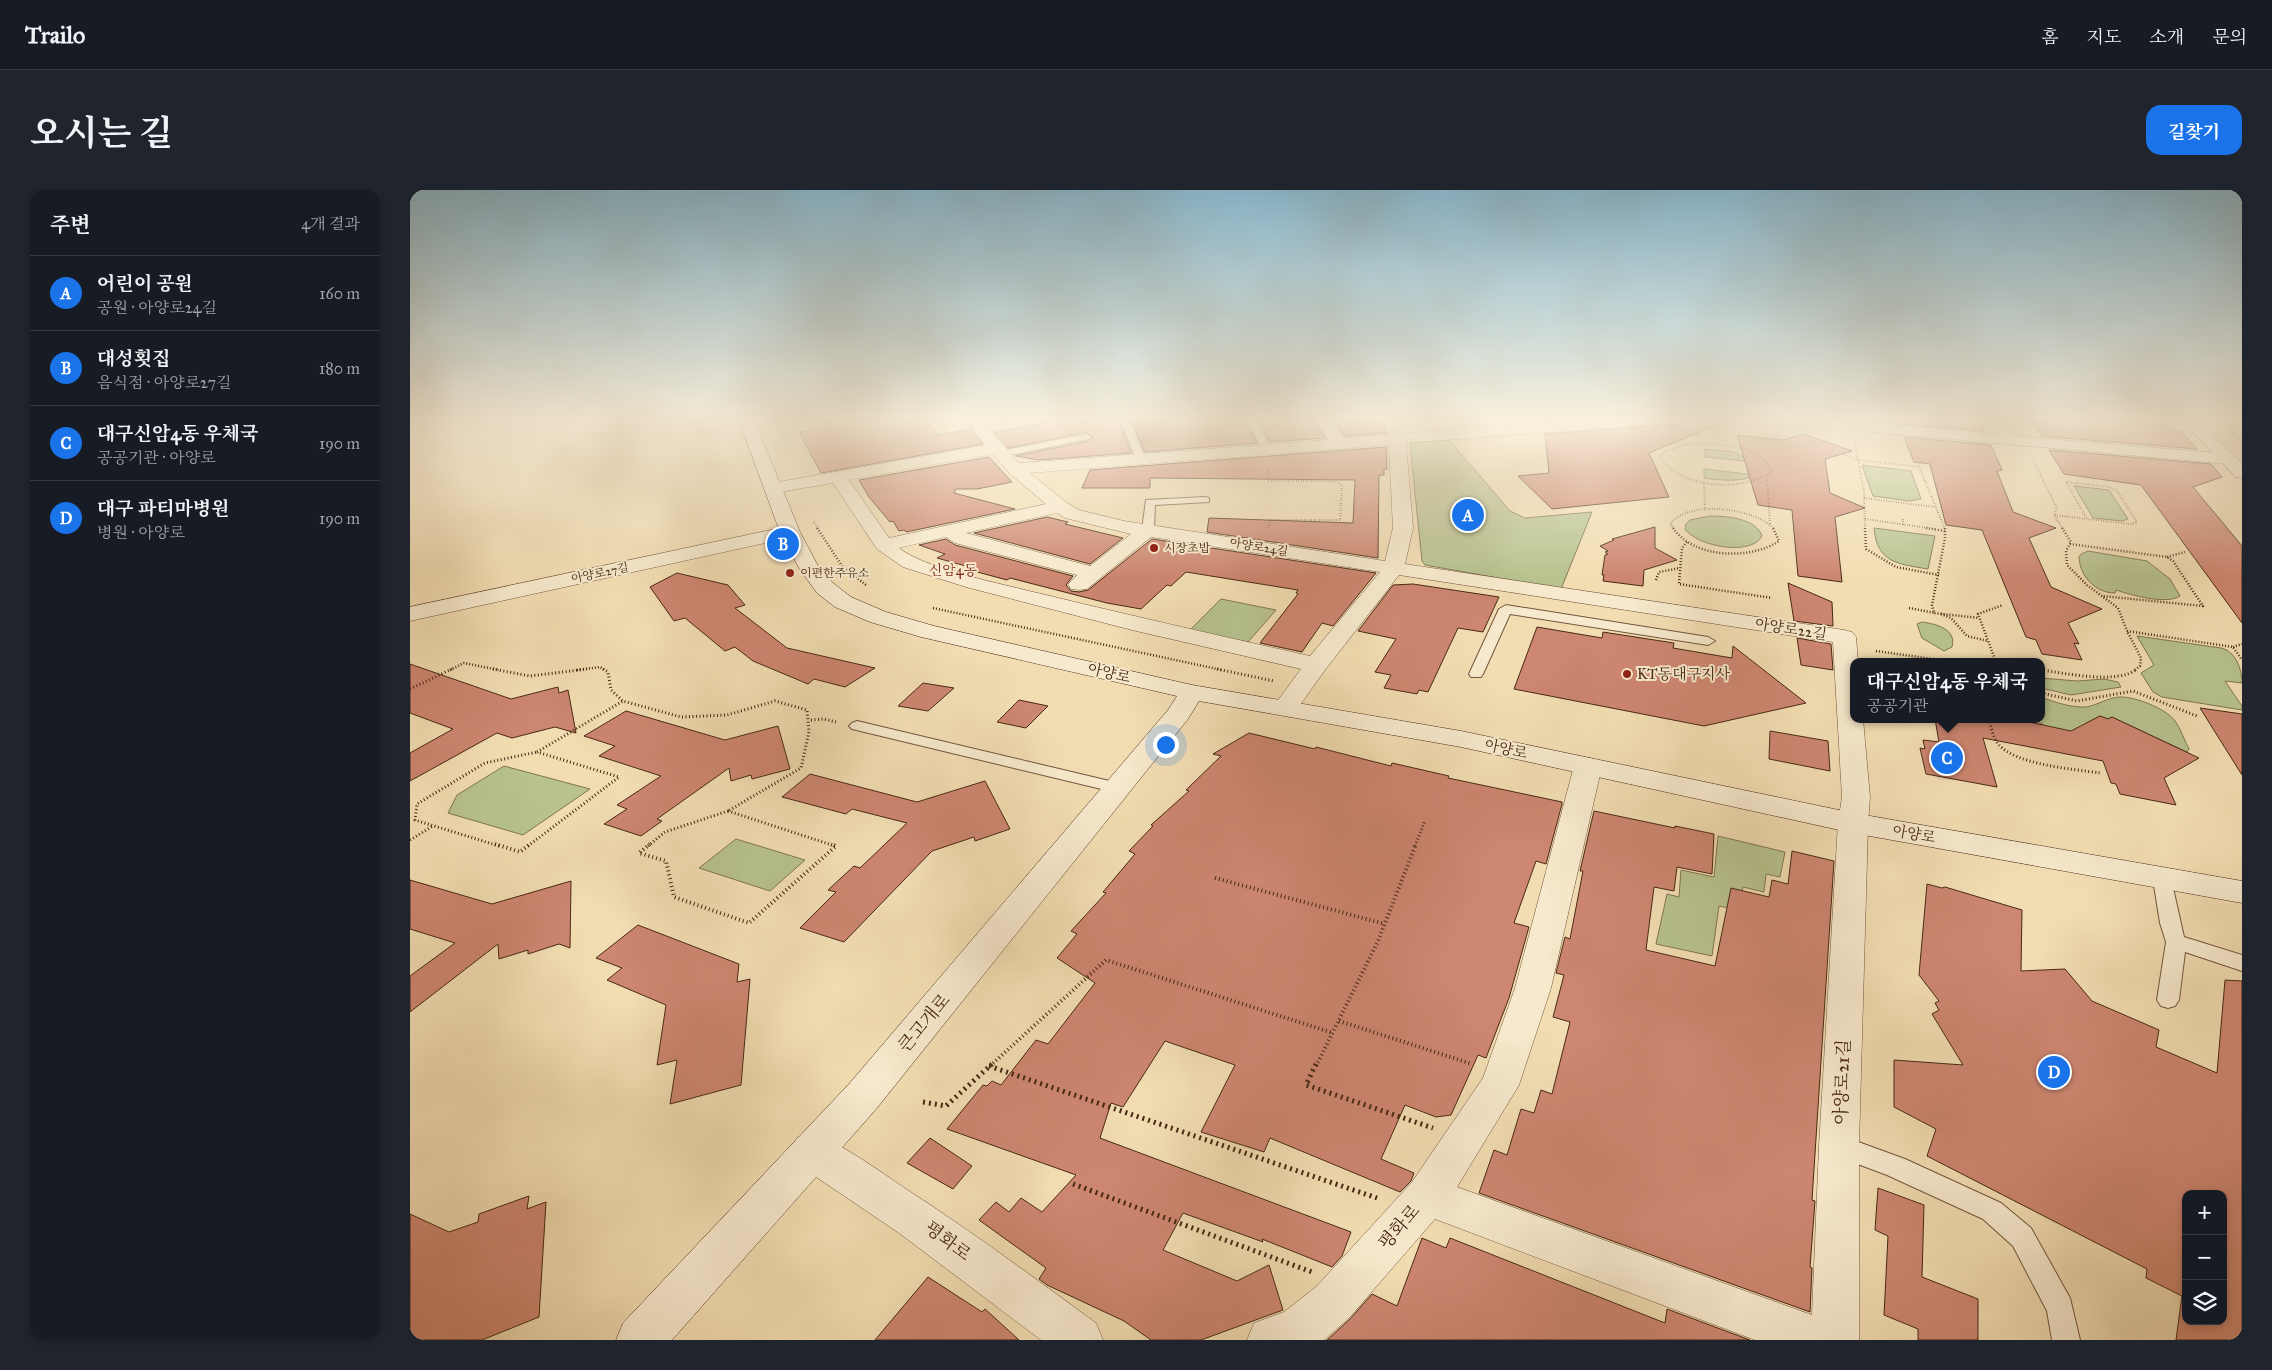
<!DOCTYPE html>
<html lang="ko">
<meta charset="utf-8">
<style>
body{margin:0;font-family:"IM FELL Great Primer","Noto Serif KR",serif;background:#20242c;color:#f1f3f6}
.controls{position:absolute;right:15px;bottom:15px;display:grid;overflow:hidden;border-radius:10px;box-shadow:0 2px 8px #0003}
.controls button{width:45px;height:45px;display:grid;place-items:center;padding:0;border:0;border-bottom:1px solid #363941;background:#171b24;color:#f1f3f6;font:25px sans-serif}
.you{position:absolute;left:755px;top:554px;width:18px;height:18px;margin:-12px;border:4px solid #fff;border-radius:50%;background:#1a73e8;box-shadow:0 0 0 8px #1a73e833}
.badge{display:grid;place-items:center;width:32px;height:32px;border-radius:50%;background:#1a73e8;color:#fff;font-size:16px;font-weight:700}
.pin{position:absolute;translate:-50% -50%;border:2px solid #fff;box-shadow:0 1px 5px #0006}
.popup{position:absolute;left:1440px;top:468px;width:195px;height:65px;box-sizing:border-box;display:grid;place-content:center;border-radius:10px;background:#171b24;filter:drop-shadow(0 1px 4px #0005);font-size:16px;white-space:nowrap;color:#9ea1a6}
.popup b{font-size:19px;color:#f1f3f6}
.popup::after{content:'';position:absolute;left:50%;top:100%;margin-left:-10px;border:10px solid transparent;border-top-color:#171b24}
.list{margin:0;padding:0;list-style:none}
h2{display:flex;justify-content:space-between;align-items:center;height:65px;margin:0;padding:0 20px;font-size:21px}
h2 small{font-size:16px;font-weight:400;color:#9ea1a6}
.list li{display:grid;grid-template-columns:32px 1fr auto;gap:15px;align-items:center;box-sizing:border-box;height:75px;padding:0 20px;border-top:1px solid #363941}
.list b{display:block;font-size:19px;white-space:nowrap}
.list p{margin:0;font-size:16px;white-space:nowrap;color:#9ea1a6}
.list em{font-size:16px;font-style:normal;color:#9ea1a6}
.icon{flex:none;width:28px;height:28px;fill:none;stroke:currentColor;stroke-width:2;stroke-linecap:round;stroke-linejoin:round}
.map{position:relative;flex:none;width:1832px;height:1150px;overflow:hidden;border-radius:15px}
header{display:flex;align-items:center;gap:30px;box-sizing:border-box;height:70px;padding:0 25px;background:#171b24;border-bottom:1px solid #363941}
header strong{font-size:24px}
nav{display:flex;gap:28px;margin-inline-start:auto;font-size:18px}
.intro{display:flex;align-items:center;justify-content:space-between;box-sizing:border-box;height:120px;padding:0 30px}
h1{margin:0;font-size:35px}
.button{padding:12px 22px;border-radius:15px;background:#1a73e8;color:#fff;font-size:18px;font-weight:700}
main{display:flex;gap:30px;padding:0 30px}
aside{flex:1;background:#171b24;border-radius:15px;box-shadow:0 2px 8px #0003}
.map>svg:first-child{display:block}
.green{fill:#b7c28e;stroke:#807551}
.building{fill:#cd8670;stroke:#482814;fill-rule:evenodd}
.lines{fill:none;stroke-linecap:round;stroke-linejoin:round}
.service-casing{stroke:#72553c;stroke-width:2}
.minor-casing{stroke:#72553c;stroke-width:1}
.secondary-casing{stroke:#482814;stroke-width:1}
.path-far4{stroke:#482814;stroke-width:2;stroke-dasharray:0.5 2;stroke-linecap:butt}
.path-far3{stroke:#482814;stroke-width:2.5;stroke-dasharray:1 2;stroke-linecap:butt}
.path-far2{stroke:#482814;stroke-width:3;stroke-dasharray:1 2.5;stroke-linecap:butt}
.path-far1{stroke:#482814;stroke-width:4;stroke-dasharray:1 3;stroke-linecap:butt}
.path{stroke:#482814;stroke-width:5;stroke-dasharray:2 4;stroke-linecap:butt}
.service{fill:#f7e9cd;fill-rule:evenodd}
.minor{fill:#f7e9cd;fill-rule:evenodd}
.secondary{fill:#f7e9cd;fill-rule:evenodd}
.poi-dot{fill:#8f2418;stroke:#f7e9cd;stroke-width:2}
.labels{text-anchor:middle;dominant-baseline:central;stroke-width:4;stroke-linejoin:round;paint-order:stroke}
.far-street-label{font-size:12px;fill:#482814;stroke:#f7e9cd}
.far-poi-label{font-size:12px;fill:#482814;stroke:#f7e9cd;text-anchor:start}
.far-neighbourhood-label{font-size:14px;fill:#7a1f14;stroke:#f7e9cd}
.street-label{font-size:15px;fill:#482814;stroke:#f7e9cd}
.poi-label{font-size:15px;fill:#482814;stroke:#f7e9cd;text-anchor:start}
.near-street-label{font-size:18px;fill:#482814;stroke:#f7e9cd}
</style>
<header>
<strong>Trailo</strong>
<nav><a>홈</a><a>지도</a><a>소개</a><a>문의</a></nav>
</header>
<div class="intro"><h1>오시는 길</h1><a class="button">길찾기</a></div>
<main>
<aside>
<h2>주변<small>4개 결과</small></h2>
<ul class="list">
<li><span class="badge">A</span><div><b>어린이 공원</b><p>공원 · 아양로24길</p></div><em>160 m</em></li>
<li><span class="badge">B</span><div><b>대성횟집</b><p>음식점 · 아양로27길</p></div><em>180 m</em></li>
<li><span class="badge">C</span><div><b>대구신암4동 우체국</b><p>공공기관 · 아양로</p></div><em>190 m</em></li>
<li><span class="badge">D</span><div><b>대구 파티마병원</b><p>병원 · 아양로</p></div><em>190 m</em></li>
</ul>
</aside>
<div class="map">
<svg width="1832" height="1150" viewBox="0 0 1832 1150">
<rect width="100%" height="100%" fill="#f2ddb2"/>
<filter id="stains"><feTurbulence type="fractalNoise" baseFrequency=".004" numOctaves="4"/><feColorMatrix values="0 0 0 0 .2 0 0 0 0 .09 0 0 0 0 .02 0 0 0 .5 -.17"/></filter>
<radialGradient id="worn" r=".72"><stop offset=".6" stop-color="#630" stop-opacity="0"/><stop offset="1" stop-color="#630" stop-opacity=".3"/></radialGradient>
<g class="green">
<polygon points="1039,250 1100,321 1115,328 1182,322 1151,399 1015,375 1012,371 1000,255 1002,253"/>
<polygon points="1295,259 1323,262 1345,272 1295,267"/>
<polygon points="1452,275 1501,281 1511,309 1499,311 1463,306"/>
<path d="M1294,279L1345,285C1330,293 1310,290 1294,288Z"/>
<polygon points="1664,296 1699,300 1718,329 1712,331 1683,328"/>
<path d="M1300,326C1316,326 1346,328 1352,346C1341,367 1286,356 1275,339L1276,334L1280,330Z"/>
<path d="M1464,338L1525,346L1518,379C1488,374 1467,373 1464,338Z"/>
<path d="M1678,361L1737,371L1760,389L1770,406C1757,415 1721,405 1706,400L1705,403C1686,403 1670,387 1669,367L1671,364Z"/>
<polygon points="811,409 866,420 838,452 780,440"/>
<path d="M1512,432C1526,434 1547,439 1542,457L1534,461L1512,448L1507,434Z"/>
<path d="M1727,446L1811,458C1826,461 1832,480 1832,493L1815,491L1832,516V520L1752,507L1743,502L1731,483L1744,475Z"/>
<polygon points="1631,488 1667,491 1694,489 1708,492 1711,497 1661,505 1631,498"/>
<path d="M1631,507C1644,512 1662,518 1676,517C1688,515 1697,508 1709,507C1724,506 1757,519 1765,531C1771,539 1774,550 1779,559L1777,562L1702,527L1698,529L1690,526L1676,533L1673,545L1634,537L1633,534L1605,529H1631Z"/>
<polygon points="94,576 180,599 113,645 38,623 47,605"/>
<polygon points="1308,646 1375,662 1370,687 1356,684 1354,702 1333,697 1328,720 1309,716 1302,766 1246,754 1257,704 1269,707 1271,680 1304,687"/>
<polygon points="326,649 395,670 360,701 289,678"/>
</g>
<g class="building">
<polygon points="395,227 512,227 529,245 561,239 573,254 411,283 389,242 401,240"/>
<polygon points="651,227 707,227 721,263 628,270 606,266 679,251 683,247 676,242 598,258 584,243 644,232"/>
<polygon points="720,227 834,227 846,253 735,262"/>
<polygon points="847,227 902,227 915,248 860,252"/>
<polygon points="920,227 975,227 976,243 934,246"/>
<polygon points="1133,227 1196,227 1134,231"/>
<polygon points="1278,227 1326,227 1239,263 1259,307 1142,319 1108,286 1139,283 1135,244 1269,234 1276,231"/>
<polygon points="1486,227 1568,227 1575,241 1489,234"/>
<polygon points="1620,227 1752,227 1766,241 1771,241 1787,259 1631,246"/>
<polygon points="1394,244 1442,261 1415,269 1420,303 1455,318 1425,327 1432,392 1388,386 1382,320 1348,315 1327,245 1373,250"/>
<polygon points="1494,247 1581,255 1592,280 1587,281 1603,322 1646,338 1619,348 1641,397 1692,419 1658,433 1669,454 1664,453 1672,470 1632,464 1626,450 1616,447 1572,340 1536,335 1520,274 1504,272"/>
<polygon points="976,257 977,279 974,279 974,285 969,285 968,368 797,342 799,328 943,333 945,290 740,288 740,298 672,298 680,280"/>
<polygon points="1639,260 1801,274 1812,287 1783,297 1832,356 1832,433 1731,295 1654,284"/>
<polygon points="579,267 602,292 567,299 546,299 544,303 605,319 496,342 494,340 489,341 483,331 480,332 459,307 449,290"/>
<polygon points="637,327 658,332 655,334 713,348 680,374 564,343"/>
<polygon points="1245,337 1245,358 1267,370 1234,380 1233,396 1193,391 1194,385 1192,385 1195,365 1198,364 1195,362 1198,361 1190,356 1204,350 1202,349"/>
<polygon points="536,349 545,355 663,386 656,395 661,401 669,402 678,400 742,349 966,383 923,436 912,433 892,462 850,453 888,404 886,403 888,400 776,382 761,396 757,395 731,419 697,413 600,388 597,390 560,380 563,378 527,368 535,364 509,355"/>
<polygon points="267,383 318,395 335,415 325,418 377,458 465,478 435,497 404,489 398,494 343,471 325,457 315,461 275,428 264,431 240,397"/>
<polygon points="1378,393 1422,412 1423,436 1384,431"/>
<polygon points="1003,394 1089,407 1073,442 1048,438 1018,502 1009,500 1007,504 974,498 981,485 965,482 986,449 948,441 983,395"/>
<polygon points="1127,437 1192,448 1193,442 1264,453 1263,458 1322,468 1323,456 1396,513 1294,536 1104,499"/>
<polygon points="1387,448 1421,454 1423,480 1391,475"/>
<polygon points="0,474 101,509 148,497 149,503 158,500 166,543 145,537 102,548 87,543 0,591 0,563 43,539 0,523"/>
<polygon points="513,493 544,498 518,521 488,516"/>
<polygon points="609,510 638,516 616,538 587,532"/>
<polygon points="1790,518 1832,524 1832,585"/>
<polygon points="216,521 315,550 368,536 380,579 342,589 341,585 321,591 319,578 247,629 252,631 231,646 194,634 217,619 207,615 251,586 189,566 205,556 174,546"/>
<polygon points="1690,526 1698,529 1702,527 1789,568 1754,588 1766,615 1710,604 1706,594 1701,593 1693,571 1573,548 1587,597 1516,584 1510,558 1515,559 1513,550 1529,552 1525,529 1605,529 1661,541"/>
<polygon points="1360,541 1418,551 1420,581 1359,569"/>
<polygon points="839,543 905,559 906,557 981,576 982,573 1039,586 1038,588 1152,612 1152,614 1136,674 1126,671 1104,733 1119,737 1099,808 1076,868 1068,865 1041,925 1026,927 995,915 971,969 1004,983 1001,991 990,1002 860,948 854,962 791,942 825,875 755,851 713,917 701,913 690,948 941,1042 932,1066 922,1077 852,1049 853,1052 773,1023 753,1060 827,1091 859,1075 873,1120 791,1150 741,1150 714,1131 637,1095 629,1089 636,1078 569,1030 586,1012 599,1022 611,1008 632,1022 666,985 537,939 573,895 577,896 582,891 591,895 626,850 638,854 685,793 647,768 667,744 661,741 696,703 693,702 725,664 719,661 743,636 741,635 779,601 776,600 811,566 803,564"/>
<polygon points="400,584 507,612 575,591 600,639 565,651 564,647 522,661 434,752 390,738 426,702 418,700 444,676 450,678 497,633 442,619 436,624 372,607"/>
<polygon points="1184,621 1265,638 1265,636 1304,644 1302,684 1267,677 1264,701 1244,697 1236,760 1305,776 1321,698 1359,707 1362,690 1378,694 1382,661 1424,671 1402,1010 1405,1011 1400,1077 1402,1078 1400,1122 1069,1003 1084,960 1097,965 1111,919 1124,923 1131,900 1142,904 1160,832 1143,827 1154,785 1146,783 1155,747 1160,749 1173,681 1170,681"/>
<polygon points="0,690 82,714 161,691 160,758 149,754 118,764 118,760 89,769 88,754 0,822 0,786 45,753 0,739"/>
<path d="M1517,694L1532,698L1535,697L1612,720L1611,781L1655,779L1682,811L1749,840L1746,857L1807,883L1815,790L1832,791V1150H1766L1772,1106L1736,1088L1737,1079L1517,966L1526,939L1484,917V870L1553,875L1522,824L1529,820L1525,813L1529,811L1509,785ZM1776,1004H1813V1131H1776Z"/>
<polygon points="228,735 329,774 327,792 340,789 331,895 260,914 267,870 247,875 256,815 197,790 212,778 186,768"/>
<polygon points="520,948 562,976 543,999 497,973"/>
<polygon points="1468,998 1514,1015 1512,1087 1568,1109 1568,1150 1508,1150 1508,1139 1474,1125 1478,1046 1465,1040"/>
<polygon points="119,1006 117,1019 136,1012 129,1127 72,1150 0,1150 0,1024 39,1042 68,1032 69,1024"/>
<polygon points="1012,1048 1036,1058 1040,1048 1255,1133 1257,1119 1340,1150 917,1150 940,1129 962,1104 987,1116"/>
<polygon points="518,1087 572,1122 575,1119 609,1150 465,1150"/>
</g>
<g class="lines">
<g class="service-casing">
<g id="service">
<polygon points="631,227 649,227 644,230 572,243 567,240 572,237"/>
<polygon points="709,227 718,227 736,269 735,271 727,271 726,269"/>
<polygon points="836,227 845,227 861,259 859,261 856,262 851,259"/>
<polygon points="676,244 681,247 679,249 591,267 586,264 591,261"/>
<polygon points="795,307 799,308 799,312 745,315 744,340 738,343 732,340 736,310"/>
<polygon points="1096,415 1298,447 1305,451 1298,455 1100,424 1073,484 1071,487 1061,487 1059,484 1089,419"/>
<polygon points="447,531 708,593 714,594 716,598 714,602 708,603 442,539 439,536 442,533"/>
<polygon points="1752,683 1759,684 1761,689 1774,747 1832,765 1832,781 1775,762 1769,810 1765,816 1758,818 1751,816 1747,810 1756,752 1750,733 1743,689 1745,684"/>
<polygon points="1429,945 1495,969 1591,1013 1621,1038 1660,1108 1670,1150 1642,1150 1637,1121 1603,1056 1573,1029 1477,985 1421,964 1417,956 1421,948"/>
</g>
</g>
<g class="minor-casing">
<g id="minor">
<path d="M553,227H568L609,273L918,250L904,227H918L933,248L1215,227H1276L1274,230L1269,232L996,253L1003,338L995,374L1434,440L1442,442L1446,447L1448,472H1443V529H1453L1460,607L1458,633L1449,956V1150H1345L1025,1029L939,1128L914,1150H837L844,1133L874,1122L907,1096L1002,992L1073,888L1105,798L1164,576L1168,570L1178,568L1188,570L1192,576L1141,798L1109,895L1047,997L1402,1125L1409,956L1428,633L1432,607L1423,452L989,385L915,480L885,522L876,525L867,522L863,517L891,479L722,440L556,397L493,377L467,359L423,293L363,303L357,302L354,298L357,294L363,293L576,255ZM979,255L983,338L975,371L714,331L669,320L657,313L620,283ZM583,264L599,283L636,314L479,348L439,290ZM647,323L655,328L721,344L680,376L556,343ZM536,347L545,353L667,385L658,394L661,399L669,400L677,399L741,347L970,382L900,466C805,445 710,423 615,400C583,392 514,378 489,358Z"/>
<polygon points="1342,227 1392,227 1588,244 1577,227 1592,227 1605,246 1819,264 1825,265 1827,269 1825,273 1819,274 1350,232 1345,230"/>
<polygon points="380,336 387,338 390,342 387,346 0,431 0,417"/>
<path d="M401,943C435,955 466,979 496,999C561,1041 623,1087 686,1133L693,1150H631L489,1043L387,974L381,961L387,948Z"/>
</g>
</g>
<g class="secondary-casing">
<g id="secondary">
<polygon points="328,227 343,227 390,342 408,376 423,393 441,407 476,422 524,436 782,495 1051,541 1443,623 1832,691 1832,713 1443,643 1051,557 789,511 778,529 467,918 262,1150 206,1150 213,1133 439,894 758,520 767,506 511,447 460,432 425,417 407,403 389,378 370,342"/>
<polygon points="1768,227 1783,227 1832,273 1832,288 1826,287"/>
<polygon points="1810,227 1825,227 1832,234 1832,248 1826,246"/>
</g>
</g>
<g class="path-far4">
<path d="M1277,254C1304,254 1350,252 1362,282C1331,302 1273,299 1250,268L1254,262Z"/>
<polyline points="1288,254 1290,240 1333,237"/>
<polyline points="1445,254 1454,302 1455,339"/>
<polyline points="1434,265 1448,270 1510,277"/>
<polyline points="1624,272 1647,318 1644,325"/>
<polyline points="1508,274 1535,339"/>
<polyline points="857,279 858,291 924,291 932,295 930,330 860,330 858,338"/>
<polyline points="1357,288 1360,334"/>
<polyline points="1294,292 1295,319"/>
<polygon points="1656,292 1699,297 1707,301 1727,332 1721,334 1677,329"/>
<polyline points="1454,308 1525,317"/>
<polyline points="1455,329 1525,339"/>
<polyline points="1493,329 1493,335"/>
<polyline points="404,332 408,339"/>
<path d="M1264,339L1260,334C1278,309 1346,318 1364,339"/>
<polyline points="1653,339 1644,325 1677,329"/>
</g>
<g class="path-far3">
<polyline points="407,338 432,376 456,395"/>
<path d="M1263,338C1284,369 1341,370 1369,351L1363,338"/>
<polyline points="1455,338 1456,359 1486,377 1529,385"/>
<polyline points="1516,338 1535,341"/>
<polyline points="1535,338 1535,348 1522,415 1524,423 1569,428"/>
<polyline points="1652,338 1661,352 1656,361 1657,375 1677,395 1708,418 1717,441"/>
<polyline points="1277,352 1272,358 1269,394 1362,408"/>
<polyline points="1660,354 1757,367 1763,371 1793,416 1692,406"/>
<polyline points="1757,367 1775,362"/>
<polyline points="1246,390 1249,382 1270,378"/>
<polyline points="523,418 812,480"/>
<polyline points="1499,418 1525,423"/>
<polyline points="1531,424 1541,428 1557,446 1578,451"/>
<polyline points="1823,457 1832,454"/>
<polyline points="1466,461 1544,472"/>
<polyline points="1586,472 1568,424 1593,415"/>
<polyline points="40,480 54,473 89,480"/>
<polyline points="167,480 190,477 195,480"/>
<polyline points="1725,480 1730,476 1731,468 1717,441 1823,457 1832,470"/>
</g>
<g class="path-far2">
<polyline points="83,479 120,486 177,479"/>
<polyline points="193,479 198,482 201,500 213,511 271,527 317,525 365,511 397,520 399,542 391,578 318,621"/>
<polyline points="807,479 864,491"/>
<path d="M1631,480C1655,483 1707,495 1727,479"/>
<polyline points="0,499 42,479"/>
<polyline points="1631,503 1667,511 1723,501 1787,526"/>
<path d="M1579,529C1581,537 1583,548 1589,555C1607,575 1663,579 1690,583"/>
<polyline points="401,530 414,529 426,532"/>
<polyline points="127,562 213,511"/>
<polyline points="318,621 425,656"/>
<polyline points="0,650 23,636"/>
<polyline points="89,656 5,630 7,614 75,573 127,562"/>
<polyline points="118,656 209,587 127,562"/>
<polyline points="238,656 255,642 318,621"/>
<polyline points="1005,656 1015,631"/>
</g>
<g class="path-far1">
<polyline points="85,654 110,662 120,654"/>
<polyline points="240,654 229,663 256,671 264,707 339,733 426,656 421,654"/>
<polyline points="805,688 975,734"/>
<polyline points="929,831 1062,874"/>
<polyline points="580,876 696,770 923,843"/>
<polyline points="906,876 968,751 1006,654"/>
</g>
<g class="path">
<polyline points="906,874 896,895 1023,938"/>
<polyline points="579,876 967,1008"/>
<polyline points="513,912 536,916 582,874"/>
<polyline points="663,994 902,1082"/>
</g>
<use href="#service" class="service"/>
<use href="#minor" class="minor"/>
<use href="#secondary" class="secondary"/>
</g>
<linearGradient id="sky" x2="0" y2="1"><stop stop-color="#89b8ce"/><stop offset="0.59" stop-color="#f9f0dc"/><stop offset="1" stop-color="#f9f0dc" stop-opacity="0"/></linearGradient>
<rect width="1832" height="388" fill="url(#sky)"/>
<g class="poi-dot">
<circle cx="744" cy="358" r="5"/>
<circle cx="380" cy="383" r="5"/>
<circle cx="1217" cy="484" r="5"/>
</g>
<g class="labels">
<g class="far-street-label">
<text transform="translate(849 357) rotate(9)">아양로24길</text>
<text transform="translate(190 383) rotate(-12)">아양로27길</text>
</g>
<g class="far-poi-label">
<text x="754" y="358">시장초밥</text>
<text x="390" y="383">이편한주유소</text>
</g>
<g class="far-neighbourhood-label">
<text x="543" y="380">신암4동</text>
</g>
<g class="street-label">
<text transform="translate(1381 439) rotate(9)">아양로22길</text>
<text transform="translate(699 483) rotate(13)">아양로</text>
<text transform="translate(1096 559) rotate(12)">아양로</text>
<text transform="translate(1504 644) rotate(10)">아양로</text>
</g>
<g class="poi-label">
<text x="1227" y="484">KT동대구지사</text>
</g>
<g class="near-street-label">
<text transform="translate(514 833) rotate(-50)">큰고개로</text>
<text transform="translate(1432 892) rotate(-88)">아양로21길</text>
<text transform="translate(989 1037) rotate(-49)">평화로</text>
<text transform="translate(538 1051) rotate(37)">평화로</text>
</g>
</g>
<rect width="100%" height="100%" filter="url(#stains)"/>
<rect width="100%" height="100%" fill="url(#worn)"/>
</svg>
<div class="controls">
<button>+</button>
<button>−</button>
<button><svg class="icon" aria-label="layers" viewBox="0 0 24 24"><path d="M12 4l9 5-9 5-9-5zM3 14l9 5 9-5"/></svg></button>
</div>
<div class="you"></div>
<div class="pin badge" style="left:1058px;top:325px">A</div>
<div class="pin badge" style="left:373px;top:354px">B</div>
<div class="pin badge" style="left:1537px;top:568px">C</div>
<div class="popup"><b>대구신암4동 우체국</b>공공기관</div>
<div class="pin badge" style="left:1644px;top:882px">D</div>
</div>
</main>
